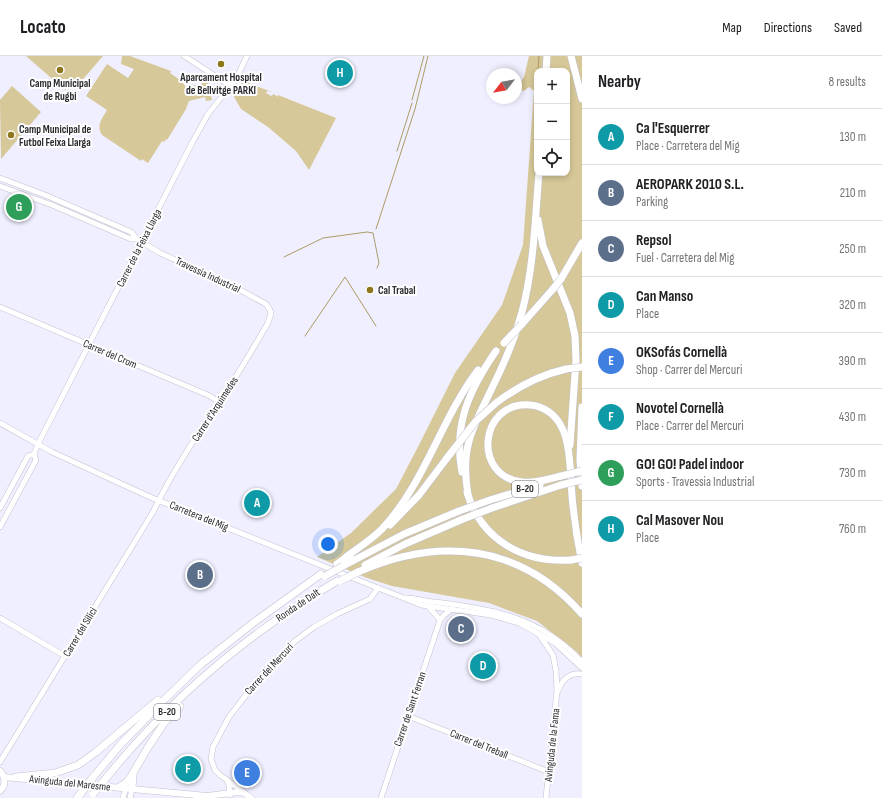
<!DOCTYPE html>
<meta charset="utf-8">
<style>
body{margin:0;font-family:"Sofia Sans Condensed",sans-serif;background:#f2f2f2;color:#202124}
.controls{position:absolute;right:12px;top:12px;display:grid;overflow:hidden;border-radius:8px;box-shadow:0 2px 6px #0003}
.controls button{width:36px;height:36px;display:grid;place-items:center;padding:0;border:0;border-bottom:1px solid #e0e0e0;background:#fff;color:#202124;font:20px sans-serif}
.compass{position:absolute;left:486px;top:12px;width:36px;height:36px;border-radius:50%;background:#fff;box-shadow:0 2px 6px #0003;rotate:239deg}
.you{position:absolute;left:328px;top:488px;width:14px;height:14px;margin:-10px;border:3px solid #fff;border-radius:50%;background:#1a73e8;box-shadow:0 0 0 6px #1a73e833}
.badge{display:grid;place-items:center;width:26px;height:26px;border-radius:50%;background:#111827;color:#fff;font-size:13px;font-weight:700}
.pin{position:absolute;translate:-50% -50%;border:2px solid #fff;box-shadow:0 1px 4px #0006}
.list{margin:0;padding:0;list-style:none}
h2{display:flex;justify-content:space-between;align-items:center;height:52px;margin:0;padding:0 16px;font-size:17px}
h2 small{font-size:13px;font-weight:400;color:#757577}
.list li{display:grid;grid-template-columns:26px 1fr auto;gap:12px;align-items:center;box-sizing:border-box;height:56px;padding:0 16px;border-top:1px solid #e0e0e0}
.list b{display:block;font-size:15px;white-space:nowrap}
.list p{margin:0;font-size:13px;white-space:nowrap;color:#757577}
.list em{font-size:13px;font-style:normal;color:#757577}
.icon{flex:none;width:22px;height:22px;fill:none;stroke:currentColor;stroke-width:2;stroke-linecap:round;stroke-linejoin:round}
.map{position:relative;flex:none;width:582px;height:742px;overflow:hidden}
header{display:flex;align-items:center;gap:24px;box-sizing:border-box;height:56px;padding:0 20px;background:#fff;border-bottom:1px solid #e0e0e0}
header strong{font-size:19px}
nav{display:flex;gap:22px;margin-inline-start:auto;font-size:14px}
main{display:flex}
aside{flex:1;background:#fff}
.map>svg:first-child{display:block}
.green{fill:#d6c898;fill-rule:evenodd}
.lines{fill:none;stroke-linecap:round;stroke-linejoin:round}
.stream{stroke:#ab9b64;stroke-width:1}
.minor-casing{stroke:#c1c0cf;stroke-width:6}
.major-casing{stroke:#c1c0cf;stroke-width:7}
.highway-casing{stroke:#c1c0cf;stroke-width:8}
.minor{stroke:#fff;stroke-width:5}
.major{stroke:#fff;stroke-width:6}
.highway{stroke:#fff;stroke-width:7}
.highway-bridge-casing{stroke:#c1c0cf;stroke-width:8;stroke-linecap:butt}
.highway-bridge{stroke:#fff;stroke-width:7}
.poi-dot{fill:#8d761b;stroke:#fefefe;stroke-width:1.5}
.labels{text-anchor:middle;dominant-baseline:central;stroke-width:4;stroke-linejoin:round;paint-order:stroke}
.shield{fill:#fefefe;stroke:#6a6a6e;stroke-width:1}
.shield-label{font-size:10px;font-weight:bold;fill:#2b2a30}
.poi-label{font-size:11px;font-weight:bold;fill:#2b2a30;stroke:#fefefe}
.street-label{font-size:11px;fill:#2b2a30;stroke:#fefefe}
</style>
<header>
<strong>Locato</strong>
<nav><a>Map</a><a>Directions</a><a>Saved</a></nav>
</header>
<main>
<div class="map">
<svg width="582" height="742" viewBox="0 0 582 742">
<rect width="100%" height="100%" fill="#f0efff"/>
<g class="green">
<polygon points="26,0 103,0 78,29 73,25 65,34"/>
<path d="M122,0H130L171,15L170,17L180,24L186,31L202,28L201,24L207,22L212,44L206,45L205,41L189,45L186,53L167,84L166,83L164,86L162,85L148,107L142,103L141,105L102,79C96,69 102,63 107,54L86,40L107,8L128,22L134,13L121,8Z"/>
<path d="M529,0H582V602L577,596L537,565L489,547L392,530L367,522L317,501L351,477L396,433L420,387L455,317L502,249L523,189L534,35L529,31L524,35L518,33L520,27L524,21ZM537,15H567V117H537Z"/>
<polygon points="243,25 272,36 267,35 266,37 271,40 274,38 278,41 278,39 336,62 309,114 296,95 268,71 241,53 234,41"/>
<polygon points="12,30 41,56 1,103 0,44"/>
</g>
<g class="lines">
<g class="stream">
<polyline points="538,15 539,0"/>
<polyline points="412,44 424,0"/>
<polyline points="535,49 537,29"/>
<polyline points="397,95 412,47"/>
<polyline points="376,173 415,53 428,0"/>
<polyline points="284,201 323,182 367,176 373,177 379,207 377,212"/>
<polyline points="305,280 345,221 376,270"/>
</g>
<g class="minor-casing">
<g id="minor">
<polyline points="184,0 231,30"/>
<path d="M0,122L45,139L131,176L137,183L160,197L231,229L266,248L270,254L271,257L268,267C254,291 240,315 225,338C199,376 173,414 153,456L0,706"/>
<polyline points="0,130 52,149 131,183 137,183"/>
<polyline points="0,251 210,340 219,346"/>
<polyline points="0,367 52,396 150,441 378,532 404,542 421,549 491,559 519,567 555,587 582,612"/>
<polyline points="0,452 28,400 34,398"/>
<polyline points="0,471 36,404 34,398 38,388 192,87 208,58 236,23 247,0"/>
<path d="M405,542C413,541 426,546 435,546C493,553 541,561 582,606"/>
<polyline points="428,550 440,564"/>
<polyline points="0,562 65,600"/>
<polyline points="540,580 553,599 556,615 557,635 546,742"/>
<path d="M558,635C562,624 569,616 582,618"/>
<polyline points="408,660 549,716"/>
<polyline points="227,724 229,729 230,739"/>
<polyline points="245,737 220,719 215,714 211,703 213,691 229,661 262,618 295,585 314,571 337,558 370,543 378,532"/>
<polyline points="123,742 126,732"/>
<polyline points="130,742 132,733"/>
<polyline points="381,742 440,564 444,559 452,553"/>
</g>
</g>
<g class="major-casing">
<g id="major">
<path d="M0,715C6,722 6,729 0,735"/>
<polyline points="4,721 207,740 239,736 244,737 251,742"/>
</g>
</g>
<g class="highway-casing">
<g id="highway">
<polyline points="571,0 582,43"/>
<polyline points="546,15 547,0"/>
<polyline points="538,164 543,190 570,257 575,280 576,304 570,389"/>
<polyline points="561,223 582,187"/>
<polyline points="522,268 553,233"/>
<path d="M496,347C517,331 540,319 566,313"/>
<polyline points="582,351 580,404 582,430"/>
<path d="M462,416C453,369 469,334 496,295"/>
<path d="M561,420C548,423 535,428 522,426C472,421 479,345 530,349C543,350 555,358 561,370C572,388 570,428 573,450C575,469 578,488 582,507"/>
<path d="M467,436C481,484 523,507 571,504"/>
<path d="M468,439C465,421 464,403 469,385C474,367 484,349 492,332C504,308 515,282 522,256C534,211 535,163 539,117"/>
<polyline points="490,444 540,429"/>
<polyline points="492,452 561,429"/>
<polyline points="390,469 419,439 447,402"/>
<path d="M346,501C358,492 371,484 382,473C425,427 441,363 478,314"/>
<polyline points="337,508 350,499"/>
<polyline points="365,509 405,488 463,463"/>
<polyline points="343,510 404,478 459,455"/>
<path d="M358,516C440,480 521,488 582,558"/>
<polyline points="94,720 121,688 163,645 200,609 253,567 321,518"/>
<polyline points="16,721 55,717 78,709 96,696 158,644"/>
<path d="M107,721C171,642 250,576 337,525"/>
<polyline points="119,731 126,727 133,718"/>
<polyline points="132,733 133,717 147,693 164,667 180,650"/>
<polyline points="77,742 81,737"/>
</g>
</g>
<use href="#minor" class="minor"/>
<use href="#major" class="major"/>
<use href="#highway" class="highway"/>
<g class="highway-bridge-casing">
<g id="highway-bridge">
<polyline points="553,233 561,223"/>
<polyline points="504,287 522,268"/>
<polyline points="566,313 582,311"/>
<polyline points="447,402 476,365 496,347"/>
<polyline points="561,420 582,415"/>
<polyline points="561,429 582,424"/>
<polyline points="459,455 490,444"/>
<polyline points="463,463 492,452"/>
<polyline points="571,504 582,502"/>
<polyline points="325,520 343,510"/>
<polyline points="340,525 358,516"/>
<polyline points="81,737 94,720"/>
<polyline points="93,738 107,721"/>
</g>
</g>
<use href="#highway-bridge" class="highway-bridge"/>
</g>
<g class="poi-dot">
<circle cx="221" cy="8" r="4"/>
<circle cx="60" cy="14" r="4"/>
<circle cx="11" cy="79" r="4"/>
<circle cx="370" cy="234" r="4"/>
</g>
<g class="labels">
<g class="shield">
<rect x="512" y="425" width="26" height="16" rx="3"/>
<rect x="154" y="648" width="26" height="16" rx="3"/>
</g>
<g class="shield-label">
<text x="525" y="433">B-20</text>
<text x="167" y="656">B-20</text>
</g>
<g class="poi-label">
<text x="221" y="21">Aparcament Hospital<tspan x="221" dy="13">de Bellvitge PARKI</tspan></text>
<text x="60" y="27">Camp Municipal<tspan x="60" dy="13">de Rugbi</tspan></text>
<text x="19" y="73" text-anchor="start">Camp Municipal de<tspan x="19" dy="13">Futbol Feixa Llarga</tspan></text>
<text x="378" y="234" text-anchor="start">Cal Trabal</text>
</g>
<g class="street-label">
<text transform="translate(139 192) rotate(-63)">Carrer de la Feixa Llarga</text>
<text transform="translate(208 219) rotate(25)">Travessia Industrial</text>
<text transform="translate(110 298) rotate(23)">Carrer del Crom</text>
<text transform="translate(215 353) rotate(-57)">Carrer d'Arquímedes</text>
<text transform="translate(199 460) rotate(22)">Carretera del Mig</text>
<text transform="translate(298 549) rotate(-34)">Ronda de Dalt</text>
<text transform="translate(80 576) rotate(-59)">Carrer del Silici</text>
<text transform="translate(269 613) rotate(-47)">Carrer del Mercuri</text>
<text transform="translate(410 653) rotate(-71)">Carrer de Sant Ferran</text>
<text transform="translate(479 688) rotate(22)">Carrer del Treball</text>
<text transform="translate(552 689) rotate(-84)">Avinguda de la Fama</text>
<text transform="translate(70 727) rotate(6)">Avinguda del Maresme</text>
</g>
</g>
</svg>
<div class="controls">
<button>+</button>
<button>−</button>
<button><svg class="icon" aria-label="locate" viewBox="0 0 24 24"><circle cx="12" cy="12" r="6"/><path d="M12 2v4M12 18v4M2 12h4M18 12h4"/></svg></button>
</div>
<svg class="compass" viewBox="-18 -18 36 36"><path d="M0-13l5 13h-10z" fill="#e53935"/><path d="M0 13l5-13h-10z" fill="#757577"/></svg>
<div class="you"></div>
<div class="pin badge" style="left:257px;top:447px;background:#0f9aa8">A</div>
<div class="pin badge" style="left:200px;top:519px;background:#5c6f8a">B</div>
<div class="pin badge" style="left:461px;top:573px;background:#5c6f8a">C</div>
<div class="pin badge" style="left:483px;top:610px;background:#0f9aa8">D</div>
<div class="pin badge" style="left:247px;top:717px;background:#3f7fe0">E</div>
<div class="pin badge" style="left:188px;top:713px;background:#0f9aa8">F</div>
<div class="pin badge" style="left:19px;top:151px;background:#2e9e5b">G</div>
<div class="pin badge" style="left:340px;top:17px;background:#0f9aa8">H</div>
</div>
<aside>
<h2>Nearby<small>8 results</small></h2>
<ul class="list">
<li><span class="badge" style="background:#0f9aa8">A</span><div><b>Ca l'Esquerrer</b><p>Place · Carretera del Mig</p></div><em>130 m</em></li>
<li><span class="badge" style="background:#5c6f8a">B</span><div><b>AEROPARK 2010 S.L.</b><p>Parking</p></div><em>210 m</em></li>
<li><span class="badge" style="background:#5c6f8a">C</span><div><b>Repsol</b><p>Fuel · Carretera del Mig</p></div><em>250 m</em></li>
<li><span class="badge" style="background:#0f9aa8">D</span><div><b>Can Manso</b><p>Place</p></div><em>320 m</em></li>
<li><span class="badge" style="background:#3f7fe0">E</span><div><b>OKSofás Cornellà</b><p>Shop · Carrer del Mercuri</p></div><em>390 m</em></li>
<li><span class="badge" style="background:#0f9aa8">F</span><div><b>Novotel Cornellà</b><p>Place · Carrer del Mercuri</p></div><em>430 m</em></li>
<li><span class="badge" style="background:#2e9e5b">G</span><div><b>GO! GO! Padel indoor</b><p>Sports · Travessia Industrial</p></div><em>730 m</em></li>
<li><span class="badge" style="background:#0f9aa8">H</span><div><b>Cal Masover Nou</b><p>Place</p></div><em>760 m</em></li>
</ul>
</aside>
</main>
